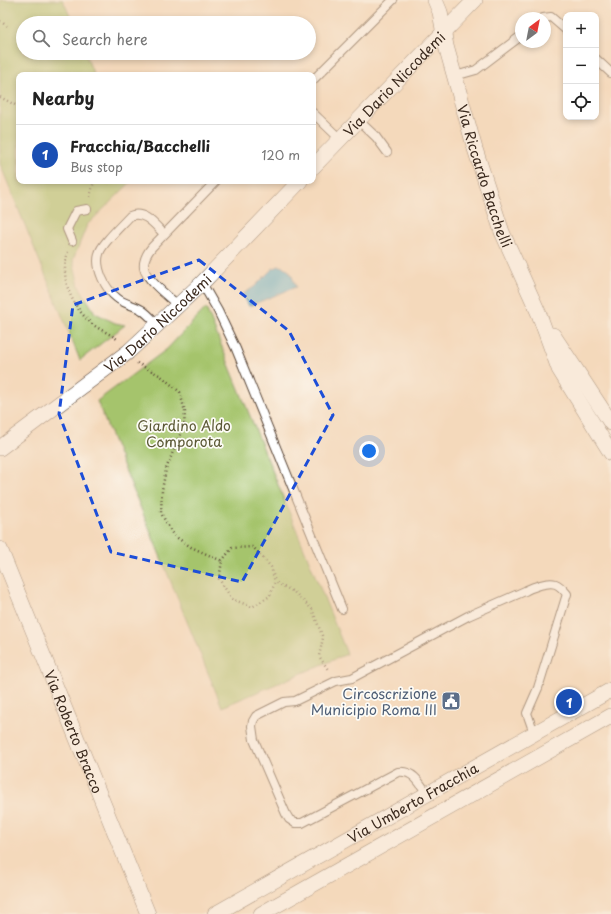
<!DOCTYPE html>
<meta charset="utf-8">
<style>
body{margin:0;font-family:"Playpen Sans",sans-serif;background:#f2f2f2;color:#222}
.controls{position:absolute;right:12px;top:12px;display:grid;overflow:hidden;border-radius:8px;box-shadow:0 2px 6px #0003}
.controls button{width:36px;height:36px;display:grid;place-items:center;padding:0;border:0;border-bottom:1px solid #e0e0e0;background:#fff;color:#222;font:20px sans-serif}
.compass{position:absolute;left:515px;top:12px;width:36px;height:36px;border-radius:50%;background:#fff;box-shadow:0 2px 6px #0003;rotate:32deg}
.you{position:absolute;left:369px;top:451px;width:14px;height:14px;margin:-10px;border:3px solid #fff;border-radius:50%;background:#1a73e8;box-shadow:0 0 0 6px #1a73e833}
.badge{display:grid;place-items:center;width:26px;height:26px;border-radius:50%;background:#d1495b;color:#fff;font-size:13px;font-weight:700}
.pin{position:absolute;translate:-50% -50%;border:2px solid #fff;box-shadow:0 1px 4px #0006}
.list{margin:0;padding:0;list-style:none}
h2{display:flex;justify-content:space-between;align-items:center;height:52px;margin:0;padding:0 16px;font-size:17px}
h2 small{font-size:13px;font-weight:400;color:#767676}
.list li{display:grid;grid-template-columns:26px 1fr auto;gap:12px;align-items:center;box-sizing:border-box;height:60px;padding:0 16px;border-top:1px solid #e0e0e0}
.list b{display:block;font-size:15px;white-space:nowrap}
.list p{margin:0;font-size:13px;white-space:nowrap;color:#767676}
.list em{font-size:13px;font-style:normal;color:#767676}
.icon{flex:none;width:22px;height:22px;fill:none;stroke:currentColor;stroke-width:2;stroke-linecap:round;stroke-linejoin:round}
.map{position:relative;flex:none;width:611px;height:914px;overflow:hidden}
.search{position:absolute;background:#fff;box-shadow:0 2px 6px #0003;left:16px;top:16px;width:300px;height:44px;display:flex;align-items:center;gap:10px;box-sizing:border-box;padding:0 14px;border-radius:22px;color:#767676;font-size:15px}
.panel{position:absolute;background:#fff;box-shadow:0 2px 6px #0003;left:16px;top:72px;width:300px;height:112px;border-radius:8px}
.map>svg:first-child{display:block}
.green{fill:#a5c46c;stroke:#707745}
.water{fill:#50adce;stroke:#466c76}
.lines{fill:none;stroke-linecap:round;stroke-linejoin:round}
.service-casing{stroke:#574436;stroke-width:10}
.minor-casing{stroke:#574436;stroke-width:16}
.path{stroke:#574436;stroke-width:2.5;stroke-dasharray:1 3;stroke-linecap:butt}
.service{stroke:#fff;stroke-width:8}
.minor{stroke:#fff;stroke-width:15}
.marked{fill:none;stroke:#1d4ed8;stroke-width:3;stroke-dasharray:8 5;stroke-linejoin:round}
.labels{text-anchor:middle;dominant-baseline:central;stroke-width:3.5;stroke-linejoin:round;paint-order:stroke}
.street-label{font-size:14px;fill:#3b2a1e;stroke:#fdfcf7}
.park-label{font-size:14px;fill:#5b5835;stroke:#fdfcf7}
.service-label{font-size:14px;fill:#4e5e75;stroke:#fdfcf7;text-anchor:end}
</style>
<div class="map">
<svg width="611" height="914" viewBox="0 0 611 914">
<rect width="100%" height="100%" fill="#fdfcf7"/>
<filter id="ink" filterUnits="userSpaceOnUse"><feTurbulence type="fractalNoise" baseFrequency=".025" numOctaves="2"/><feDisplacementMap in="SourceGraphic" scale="8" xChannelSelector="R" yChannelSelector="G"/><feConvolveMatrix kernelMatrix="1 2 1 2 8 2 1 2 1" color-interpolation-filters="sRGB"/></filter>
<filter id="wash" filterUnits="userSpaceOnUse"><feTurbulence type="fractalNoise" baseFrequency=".012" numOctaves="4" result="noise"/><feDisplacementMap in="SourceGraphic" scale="16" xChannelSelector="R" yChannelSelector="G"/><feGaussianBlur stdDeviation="0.9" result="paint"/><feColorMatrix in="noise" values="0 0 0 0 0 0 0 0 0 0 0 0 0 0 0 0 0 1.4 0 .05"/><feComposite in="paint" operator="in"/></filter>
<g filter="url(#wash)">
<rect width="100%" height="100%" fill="#f4d9bb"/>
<g class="green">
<polygon points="0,0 63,0 73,23 23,23 23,53 85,53 94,75 19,75 19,181 132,181 87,225 73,260 79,286 95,313 115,323 125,325 80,360 0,164"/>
<polygon points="206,308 347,654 222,707 97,401 167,349"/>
</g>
<path class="water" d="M279,266C291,267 292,277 296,287L249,306L243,294L254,287L272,269Z"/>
</g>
<g filter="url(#ink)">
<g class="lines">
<g class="service-casing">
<g id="service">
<polyline points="543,18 551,17 566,30"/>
<polyline points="596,59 611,73"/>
<polyline points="455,76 476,70 521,36"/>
<polyline points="313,80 393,0"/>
<polyline points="313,113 340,139"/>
<polyline points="358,120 376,137 387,152"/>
<polyline points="72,241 67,229 76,211 87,209"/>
<polyline points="202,283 218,311 236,349 342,609"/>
<path d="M179,306C170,298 146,280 144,268C143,260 147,253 152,247L216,181"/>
<path d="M158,325C153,320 148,314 142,310C134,305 124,304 117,298C105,289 95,268 99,254C101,244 123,224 130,216C144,210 155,225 164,234"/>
<path d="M427,794C420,783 413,770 398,772L302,823H295L289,819L286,814L254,740L252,726L253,721L256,716L284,702L295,701L336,681L352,678L468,616L525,591C530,588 534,587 540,585C554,581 558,583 567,594L538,688L527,713L534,733"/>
</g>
</g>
<g class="minor-casing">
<g id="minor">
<path id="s1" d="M435,0L440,12L446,46L475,149L502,232L539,314L559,369L611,453"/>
<path id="s2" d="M313,167L475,0"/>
<polyline points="553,335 611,423"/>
<path id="s3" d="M0,448L128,352L202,283L300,181"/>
<path id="s4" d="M0,549L148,914"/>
<path id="s5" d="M215,914L611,690"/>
<polyline points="261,914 611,716"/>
</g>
</g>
<g class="path">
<polyline points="0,21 7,26"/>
<polyline points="0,97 19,107"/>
<polyline points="90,197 94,181"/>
<path d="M68,252C59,278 71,305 91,323C99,330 110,333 118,340"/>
<polyline points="137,363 161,376 180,392 185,412 184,425 166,469 162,490 161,513 173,535 191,547 222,561 219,579 232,599 252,607 270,596 275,582 294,592 312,609 323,638 319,656 329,671"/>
<polyline points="222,561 232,548 253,547 271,567 275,582"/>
</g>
<use href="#service" class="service"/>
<use href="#minor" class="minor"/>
</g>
</g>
<path d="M0 0H611V914H0ZM199,260L289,331L333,415L242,582L111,552L59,414L73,305Z" fill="#f4d9bb" fill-opacity=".55" fill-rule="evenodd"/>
<path class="marked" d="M199,260L289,331L333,415L242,582L111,552L59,414L73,305Z"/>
<defs>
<g id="civic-square" transform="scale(1)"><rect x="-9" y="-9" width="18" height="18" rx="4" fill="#5c6f8a" stroke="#fdfcf7"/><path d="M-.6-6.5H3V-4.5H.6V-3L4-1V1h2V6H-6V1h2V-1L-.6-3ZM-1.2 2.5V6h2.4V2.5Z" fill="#fff"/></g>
</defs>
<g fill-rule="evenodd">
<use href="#civic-square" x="451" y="701"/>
</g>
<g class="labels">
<g class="street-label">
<text stroke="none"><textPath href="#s2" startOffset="116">Via Dario Niccodemi</textPath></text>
<text stroke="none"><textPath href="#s1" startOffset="183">Via Riccardo Bacchelli</textPath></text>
<text stroke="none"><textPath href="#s3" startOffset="201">Via Dario Niccodemi</textPath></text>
<text stroke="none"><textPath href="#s4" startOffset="197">Via Roberto Bracco</textPath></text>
<text stroke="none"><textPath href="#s5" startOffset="227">Via Umberto Fracchia</textPath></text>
</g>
<g class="park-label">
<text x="184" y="425">Giardino Aldo<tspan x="184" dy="16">Comporota</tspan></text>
</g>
<g class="service-label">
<text x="437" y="693">Circoscrizione<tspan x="437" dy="16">Municipio Roma III</tspan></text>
</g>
</g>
</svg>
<div class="controls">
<button>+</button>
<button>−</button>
<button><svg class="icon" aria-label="locate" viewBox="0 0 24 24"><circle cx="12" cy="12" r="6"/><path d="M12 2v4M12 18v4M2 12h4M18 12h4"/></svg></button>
</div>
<svg class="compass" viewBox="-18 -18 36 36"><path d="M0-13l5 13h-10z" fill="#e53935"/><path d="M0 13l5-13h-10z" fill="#767676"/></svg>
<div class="you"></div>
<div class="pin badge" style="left:569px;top:702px;background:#1a4fb4">1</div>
<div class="search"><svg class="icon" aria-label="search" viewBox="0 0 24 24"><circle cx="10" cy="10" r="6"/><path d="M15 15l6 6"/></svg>Search here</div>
<section class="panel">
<h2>Nearby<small></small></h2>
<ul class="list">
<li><span class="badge" style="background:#1a4fb4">1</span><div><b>Fracchia/Bacchelli</b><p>Bus stop</p></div><em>120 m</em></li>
</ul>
</section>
</div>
